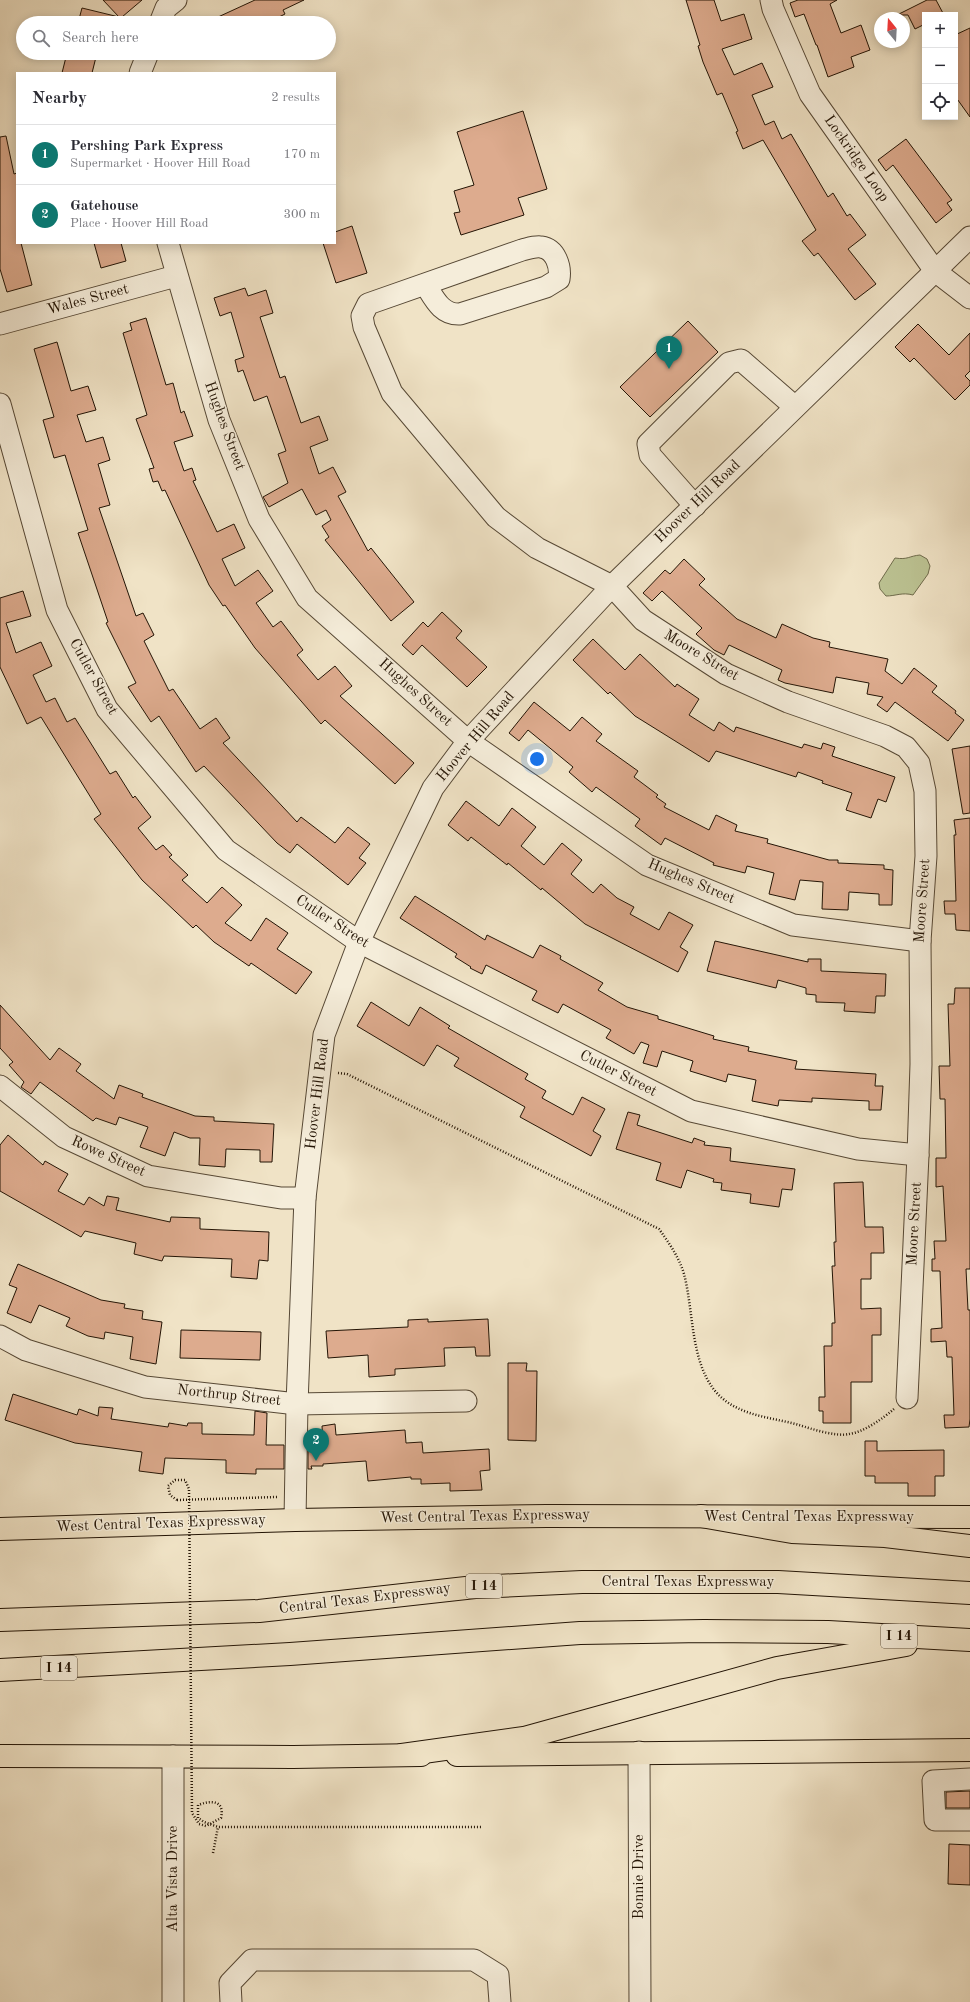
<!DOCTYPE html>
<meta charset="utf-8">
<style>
body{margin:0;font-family:"Old Standard TT",serif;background:#f7f7f7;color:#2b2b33}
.controls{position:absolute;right:12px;top:12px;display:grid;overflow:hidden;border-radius:0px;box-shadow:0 2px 10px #0003}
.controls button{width:36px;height:36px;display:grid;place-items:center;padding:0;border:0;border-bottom:1px solid #e1e1e2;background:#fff;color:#2b2b33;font:20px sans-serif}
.compass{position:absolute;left:874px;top:12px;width:36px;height:36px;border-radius:50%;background:#fff;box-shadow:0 2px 10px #0003;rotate:342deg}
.you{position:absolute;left:537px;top:759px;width:14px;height:14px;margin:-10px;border:3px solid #fff;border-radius:50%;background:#1a73e8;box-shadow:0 0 0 6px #1a73e833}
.badge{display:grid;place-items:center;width:26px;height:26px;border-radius:50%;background:#0f766e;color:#fff;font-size:13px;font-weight:700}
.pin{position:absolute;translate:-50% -33px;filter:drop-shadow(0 1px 2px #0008)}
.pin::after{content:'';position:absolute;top:21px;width:14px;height:12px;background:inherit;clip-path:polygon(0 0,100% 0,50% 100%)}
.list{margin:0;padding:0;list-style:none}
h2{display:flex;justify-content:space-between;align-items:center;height:52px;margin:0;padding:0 16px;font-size:17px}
h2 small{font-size:13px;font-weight:400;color:#7c7c81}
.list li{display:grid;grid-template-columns:26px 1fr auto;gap:12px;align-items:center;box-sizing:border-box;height:60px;padding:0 16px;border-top:1px solid #e1e1e2}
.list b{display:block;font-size:15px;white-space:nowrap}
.list p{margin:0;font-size:13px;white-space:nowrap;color:#7c7c81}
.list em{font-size:13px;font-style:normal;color:#7c7c81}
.icon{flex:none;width:22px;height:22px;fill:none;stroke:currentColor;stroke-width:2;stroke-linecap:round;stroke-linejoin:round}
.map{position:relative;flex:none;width:970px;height:2002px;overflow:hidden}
.search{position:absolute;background:#fff;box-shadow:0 2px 10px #0003;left:16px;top:16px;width:320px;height:44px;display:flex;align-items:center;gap:10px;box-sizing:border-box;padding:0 14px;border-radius:22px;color:#7c7c81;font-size:15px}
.panel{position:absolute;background:#fff;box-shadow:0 2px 10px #0003;left:16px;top:72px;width:320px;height:172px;border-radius:0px}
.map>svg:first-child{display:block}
.green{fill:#bcc393;stroke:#706c4c}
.building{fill:#ddab8e;stroke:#231405}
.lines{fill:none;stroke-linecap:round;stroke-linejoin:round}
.minor-casing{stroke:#564835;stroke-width:23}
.major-casing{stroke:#231405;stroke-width:24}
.highway-casing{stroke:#231405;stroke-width:24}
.path{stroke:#231405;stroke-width:2.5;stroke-dasharray:1 2;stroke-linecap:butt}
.minor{stroke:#f5edda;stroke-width:21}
.major{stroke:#f0e3c6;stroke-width:22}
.highway{stroke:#f0e3c6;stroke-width:22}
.path-bridge{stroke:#231405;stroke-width:2.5;stroke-dasharray:1 2;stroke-linecap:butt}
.labels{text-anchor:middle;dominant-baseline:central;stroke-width:3;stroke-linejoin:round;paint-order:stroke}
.shield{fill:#f5edda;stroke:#625545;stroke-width:1}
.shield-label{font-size:14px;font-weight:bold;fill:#231405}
.street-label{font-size:15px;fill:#231405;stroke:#f5edda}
</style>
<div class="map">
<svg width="970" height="2002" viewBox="0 0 970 2002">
<rect width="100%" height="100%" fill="#f0e3c6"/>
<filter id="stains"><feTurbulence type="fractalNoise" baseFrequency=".005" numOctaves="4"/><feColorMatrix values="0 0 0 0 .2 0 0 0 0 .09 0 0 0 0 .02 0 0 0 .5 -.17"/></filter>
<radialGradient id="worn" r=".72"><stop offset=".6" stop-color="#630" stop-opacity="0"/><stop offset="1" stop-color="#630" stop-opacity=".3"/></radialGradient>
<path class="green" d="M920,555L927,559L930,566L928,574L913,595C902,592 896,596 886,596L880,589L879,583L895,558C908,560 909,556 920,555Z"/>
<g class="building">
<polygon points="103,0 142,0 122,17 123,23 78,23 82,8 119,17"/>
<polygon points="255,0 304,0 283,10 285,14 267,23 205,23"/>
<polygon points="686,0 714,0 721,21 744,14 752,39 722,49 734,75 762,63 773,87 752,95 765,125 774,121 782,139 791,134 828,197 833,193 847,216 850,214 866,235 848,249 876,284 855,300 818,253 814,256 802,241 816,230 763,140 743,149 736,132 738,131 722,93 717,95 703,62 698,46 700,45"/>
<polygon points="798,0 837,0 830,4 841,33 861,25 870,50 851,57 854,67 828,77 817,45 816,45 804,14 795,17 790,3"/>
<polygon points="927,0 936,0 944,15 925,15 925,24 915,29 908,15 897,15"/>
<polygon points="970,28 970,117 955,96 955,35"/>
<polygon points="67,53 97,53 92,73 62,73"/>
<polygon points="523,111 547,189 518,198 524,215 461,235 454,213 460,212 454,191 474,185 457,132"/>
<polygon points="6,136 14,174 17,173 17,243 21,243 32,285 7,292 0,269 0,137"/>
<polygon points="906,139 952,200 947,203 952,210 936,223 893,165 886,171 878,160"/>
<polygon points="352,226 367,273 336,283 323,243 335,243 335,232"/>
<polygon points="94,243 121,243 126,261 101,268"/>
<polygon points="245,288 248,296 266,290 273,313 260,317 280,378 285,376 301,423 319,416 328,440 310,447 319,474 333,467 346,492 338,496 368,551 371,548 414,602 391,621 325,540 329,537 322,526 331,520 326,510 316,515 302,489 269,507 263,497 288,483 278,454 286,451 267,396 254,401 243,370 238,372 235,360 244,357 231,312 220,316 214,298"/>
<polygon points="146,318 166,385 173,383 181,413 184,411 193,436 174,442 184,471 192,468 196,480 193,481 217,532 234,524 245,548 222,559 235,586 258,570 273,591 256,603 273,627 281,621 303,650 297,655 318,680 335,666 352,686 340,696 414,763 395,784 325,720 321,724 255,648 225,605 223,606 209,585 165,490 162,491 158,481 153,482 149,469 154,468 136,419 147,415 123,333 132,330 130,323"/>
<polygon points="688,321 718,352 650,417 620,387"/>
<polygon points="918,324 949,355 970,333 970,371 965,376 970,381 970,385 955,400 914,358 910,362 895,347"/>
<polygon points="57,342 71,391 88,386 96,410 77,415 86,442 103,437 110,460 98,464 110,505 99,508 136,616 143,613 154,635 144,641 169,691 173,689 200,729 216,718 230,738 223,743 297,822 301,817 335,843 348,827 370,844 359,858 366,863 348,885 297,844 290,853 277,843 204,766 196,772 159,716 151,722 128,687 136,683 106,623 108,622 78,533 88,530 65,455 54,458 43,420 54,417 34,349"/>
<polygon points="684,559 705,579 699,585 737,619 776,638 782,624 813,638 830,642 829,647 888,659 885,671 902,684 914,668 937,686 932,692 956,711 955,713 964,720 948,741 895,702 887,712 877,705 883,697 867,694 869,683 836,677 833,693 785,683 778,680 782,670 729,645 724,655 714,650 696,634 702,628 662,591 652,601 643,593 665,570 670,574"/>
<polygon points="23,591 31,616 6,623 16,653 41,642 52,666 33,675 46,702 55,698 67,722 75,718 110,774 116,771 133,798 135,796 151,817 138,828 156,850 163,845 172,855 169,857 188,875 182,880 207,903 222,887 242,905 225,923 251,941 266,918 288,933 277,949 312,972 296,994 251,963 249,966 214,942 196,925 193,928 142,880 94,819 101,814 41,717 27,724 0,667 0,598"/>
<polygon points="442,612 462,631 456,638 487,667 467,687 422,645 413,655 402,645 423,622 428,627"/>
<polygon points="593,639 625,670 640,654 675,687 677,684 699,699 689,715 714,731 719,722 734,732 736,727 802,748 804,744 821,749 823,743 835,747 832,756 895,777 886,802 878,799 871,818 846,810 852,793 822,783 823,781 798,772 796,777 716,751 709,762 635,716 610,692 608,694 573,660"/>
<polygon points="534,702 570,731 582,717 602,734 596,741 638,771 634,777 658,795 656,797 666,804 664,807 709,830 716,815 737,825 735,831 768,839 767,843 829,860 838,860 838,863 884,865 884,869 893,870 892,905 879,905 879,894 849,892 848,910 822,909 823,882 800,880 795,900 769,894 774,873 747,866 745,873 713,865 714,863 665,838 661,845 635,826 640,819 596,787 592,792 569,772 573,767 528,730 519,741 509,733"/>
<polygon points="970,746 970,813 963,814 952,749"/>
<polygon points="466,801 499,826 512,808 536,827 521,846 544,865 562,843 582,860 571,874 593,893 601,884 617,898 634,907 630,914 659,930 669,912 693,925 680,947 688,952 678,972 585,924 542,888 541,890 508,863 507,865 471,837 468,841 448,825"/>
<polygon points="970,818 970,931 956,930 955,914 945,914 944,901 956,901 954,835 956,835 954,820"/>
<polygon points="415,896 485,940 487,935 533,958 540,945 561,956 560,959 603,983 598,990 627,1007 658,1016 658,1019 714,1036 713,1039 749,1047 748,1051 797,1061 795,1069 876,1074 875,1086 883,1086 881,1110 869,1110 869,1101 812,1098 812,1102 779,1100 778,1106 752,1101 756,1080 728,1074 726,1082 690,1071 693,1061 662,1051 657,1067 643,1063 649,1045 641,1042 634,1054 606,1038 611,1030 563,1004 558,1013 532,1000 537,991 486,965 482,974 470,968 471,967 455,957 457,954 400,918"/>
<polygon points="715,941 808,962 808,959 821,959 821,971 886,974 885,996 876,996 875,1013 844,1011 845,1003 816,1002 816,995 806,994 806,988 778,980 776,988 707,971"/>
<polygon points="955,988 970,988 970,1269 966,1269 968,1310 970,1310 970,1419 969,1427 945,1428 944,1415 954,1415 952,1357 947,1357 946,1341 931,1342 931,1329 942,1328 940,1271 932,1271 932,1259 935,1259 934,1241 946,1241 943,1186 936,1187 936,1158 946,1158 945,1099 940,1099 939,1066 950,1066 948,1004 954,1004"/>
<polygon points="371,1002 409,1026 420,1007 450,1026 448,1028 528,1074 525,1079 546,1091 542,1098 573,1115 582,1097 605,1109 593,1131 601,1136 591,1156 520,1117 525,1107 454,1066 459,1058 437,1045 424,1066 357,1026"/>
<polygon points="0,1005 50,1060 59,1048 81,1064 76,1071 114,1099 119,1085 143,1094 142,1097 195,1116 214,1117 214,1121 274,1124 272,1162 260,1162 260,1150 226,1149 225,1167 199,1165 200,1138 190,1138 174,1132 165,1156 140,1147 148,1127 119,1117 116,1125 96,1118 93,1121 40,1082 31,1094 21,1087 24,1082 9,1065 13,1062 0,1048"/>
<polygon points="628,1112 640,1115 637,1125 692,1143 694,1138 705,1142 704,1145 731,1148 730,1161 795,1169 792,1190 782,1189 779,1207 750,1203 751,1194 721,1190 722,1183 713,1182 714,1179 687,1170 681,1188 656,1180 661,1163 616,1149"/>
<polygon points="8,1135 43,1165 45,1161 68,1174 58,1191 84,1205 89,1197 104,1206 107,1196 119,1198 116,1210 170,1222 171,1217 200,1218 200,1229 269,1232 268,1261 259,1260 257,1279 231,1277 232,1259 164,1256 162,1261 134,1254 136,1243 85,1231 81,1237 0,1191 0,1145"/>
<polygon points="863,1182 865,1227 883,1227 884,1253 871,1253 871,1279 861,1279 861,1309 881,1308 881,1335 872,1335 872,1382 851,1382 851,1423 823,1423 823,1411 819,1411 819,1397 825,1397 824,1346 832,1346 832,1323 835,1323 832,1266 835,1266 834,1242 836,1242 834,1183"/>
<polygon points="18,1264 101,1300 125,1304 124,1308 143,1311 142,1319 162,1322 156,1364 130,1359 133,1337 105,1332 104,1339 88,1336 66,1326 70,1318 39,1305 31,1323 7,1313 17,1288 9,1285"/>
<polygon points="428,1319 428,1322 488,1319 490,1356 476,1356 475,1347 444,1348 445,1366 395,1369 395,1375 369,1377 368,1355 328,1358 326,1331 408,1327 408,1320"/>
<polygon points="181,1330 261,1332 260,1360 180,1358"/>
<polygon points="508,1363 527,1363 526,1371 537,1371 536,1441 508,1440"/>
<polygon points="13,1394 77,1415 79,1409 98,1416 99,1407 113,1408 111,1419 168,1427 169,1423 187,1426 188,1423 202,1423 202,1434 254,1435 255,1411 267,1413 266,1445 284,1445 284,1469 256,1469 256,1474 226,1473 226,1460 165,1458 163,1474 139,1471 142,1452 75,1443 5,1420"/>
<polygon points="335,1424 336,1435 405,1430 406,1443 422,1442 423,1453 489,1449 490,1470 480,1471 482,1490 450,1491 450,1483 421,1484 421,1479 411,1479 411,1477 368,1481 366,1461 323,1464 323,1466 311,1466 312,1469 308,1469 308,1444 323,1444 322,1426"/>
<polygon points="865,1441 877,1441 877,1451 944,1450 944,1476 935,1476 935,1496 908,1496 908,1483 875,1483 875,1476 865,1476"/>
<polygon points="970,1791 970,1808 946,1808 946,1792"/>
<polygon points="949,1844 970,1845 970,1885 948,1884"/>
</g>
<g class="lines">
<g class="minor-casing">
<g id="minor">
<polyline points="771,0 773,9 810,94 935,271 970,298"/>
<polyline points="160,23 166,8 176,0"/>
<polyline points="140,73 148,53"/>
<polyline points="168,243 219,420 259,519 307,598 468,741 647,865 793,925 920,941"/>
<path d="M425,284C434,298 441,315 460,314L546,287L559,279C561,267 556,249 541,247C535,246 527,249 522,250L368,304L362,316L364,327L392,393L496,517L537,548L612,586L643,620L726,674L788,702L885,736L906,747L919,763L925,791L926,856L920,941L921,1064L918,1155L907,1398"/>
<polyline points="0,324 176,276"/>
<polyline points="0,404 57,610 107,709 226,850 359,942 691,1111 858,1149 918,1155"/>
<polyline points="695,506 650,455 648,444 729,363 741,360 795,407"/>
<polyline points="0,1086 64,1137 148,1176 281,1198 305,1198"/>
<polyline points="0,1336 26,1350 145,1387 297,1404 466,1401"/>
<polyline points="295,1520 297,1404 305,1198 324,1035 359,942 433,788 468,741 612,586 970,237"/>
<polyline points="639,1752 640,2002"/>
<polyline points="173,1756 173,2002"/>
<polyline points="970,1779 933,1781 935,1820 970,1820"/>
<polyline points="231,2002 230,1983 252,1960 474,1960 498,1975 500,2002"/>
</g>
</g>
<g class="major-casing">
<g id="major">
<polyline points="0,1529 295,1520 547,1516 970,1517"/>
<polyline points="457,1755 970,1750"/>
<polyline points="0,1756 293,1757 421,1755"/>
</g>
</g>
<g class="highway-casing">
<g id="highway">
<polyline points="701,1516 792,1532 885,1536 970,1546"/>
<polyline points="0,1620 259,1611 475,1587 582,1582 778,1582 970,1593"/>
<polyline points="0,1670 290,1654 580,1633 704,1631 828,1632 970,1640"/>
<polyline points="402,1755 524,1738 777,1668 906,1645"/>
</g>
</g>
<g class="path">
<path d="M338,1073L347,1074L659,1229C669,1243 679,1257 684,1274C695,1315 689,1375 727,1402C749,1417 775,1418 799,1425C812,1429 836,1437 849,1434C864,1432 882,1419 894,1409"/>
<polyline points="177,1500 277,1497"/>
<polyline points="198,1805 198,1818 204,1822 218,1827 481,1827"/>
<polyline points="213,1853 218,1827"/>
</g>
<use href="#minor" class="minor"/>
<use href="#major" class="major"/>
<use href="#highway" class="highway"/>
<path class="path-bridge" d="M177,1500L170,1495L168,1486L175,1480H185L189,1489L192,1813L199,1824L206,1826L221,1818C225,1800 211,1800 198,1805"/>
</g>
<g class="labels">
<g class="shield">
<rect x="466" y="1574" width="36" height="24" rx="3"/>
<rect x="881" y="1624" width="36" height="24" rx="3"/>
<rect x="41" y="1656" width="36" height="24" rx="3"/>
</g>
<g class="shield-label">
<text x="484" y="1586">I 14</text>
<text x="899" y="1636">I 14</text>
<text x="59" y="1668">I 14</text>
</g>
<g class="street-label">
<text transform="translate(856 159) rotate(55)">Lockridge Loop</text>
<text transform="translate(88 300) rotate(-15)">Wales Street</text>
<text transform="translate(224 426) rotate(70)">Hughes Street</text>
<text transform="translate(698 502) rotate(-44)">Hoover Hill Road</text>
<text transform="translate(701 656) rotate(31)">Moore Street</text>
<text transform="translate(93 677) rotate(61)">Cutler Street</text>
<text transform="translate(415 693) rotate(42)">Hughes Street</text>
<text transform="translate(476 737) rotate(-50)">Hoover Hill Road</text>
<text transform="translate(691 882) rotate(23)">Hughes Street</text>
<text transform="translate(923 901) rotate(-86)">Moore Street</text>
<text transform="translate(332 922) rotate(33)">Cutler Street</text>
<text transform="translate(618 1074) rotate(27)">Cutler Street</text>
<text transform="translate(318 1094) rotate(-83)">Hoover Hill Road</text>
<text transform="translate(108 1157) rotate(24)">Rowe Street</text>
<text transform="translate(915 1224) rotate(-87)">Moore Street</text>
<text transform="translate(229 1396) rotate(6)">Northrup Street</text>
<text transform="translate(485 1517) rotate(-1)">West Central Texas Expressway</text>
<text x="809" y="1517">West Central Texas Expressway</text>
<text transform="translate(161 1524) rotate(-2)">West Central Texas Expressway</text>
<text x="688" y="1582">Central Texas Expressway</text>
<text transform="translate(365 1599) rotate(-7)">Central Texas Expressway</text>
<text transform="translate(639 1877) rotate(-90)">Bonnie Drive</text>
<text transform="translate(173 1879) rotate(-90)">Alta Vista Drive</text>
</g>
</g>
<rect width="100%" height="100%" filter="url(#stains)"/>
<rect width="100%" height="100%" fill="url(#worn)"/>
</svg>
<div class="controls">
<button>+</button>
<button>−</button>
<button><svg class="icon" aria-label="locate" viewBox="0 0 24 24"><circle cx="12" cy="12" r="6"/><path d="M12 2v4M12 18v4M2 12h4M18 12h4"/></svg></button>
</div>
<svg class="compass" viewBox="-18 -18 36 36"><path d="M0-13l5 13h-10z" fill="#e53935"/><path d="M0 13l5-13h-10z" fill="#7c7c81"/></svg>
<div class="you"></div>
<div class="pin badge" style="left:669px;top:369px">1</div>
<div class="pin badge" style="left:316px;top:1461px">2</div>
<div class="search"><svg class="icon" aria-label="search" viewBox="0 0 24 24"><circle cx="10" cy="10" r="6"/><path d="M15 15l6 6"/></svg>Search here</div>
<section class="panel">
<h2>Nearby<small>2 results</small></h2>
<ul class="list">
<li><span class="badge">1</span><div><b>Pershing Park Express</b><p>Supermarket · Hoover Hill Road</p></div><em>170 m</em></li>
<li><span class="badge">2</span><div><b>Gatehouse</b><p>Place · Hoover Hill Road</p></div><em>300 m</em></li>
</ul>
</section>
</div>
